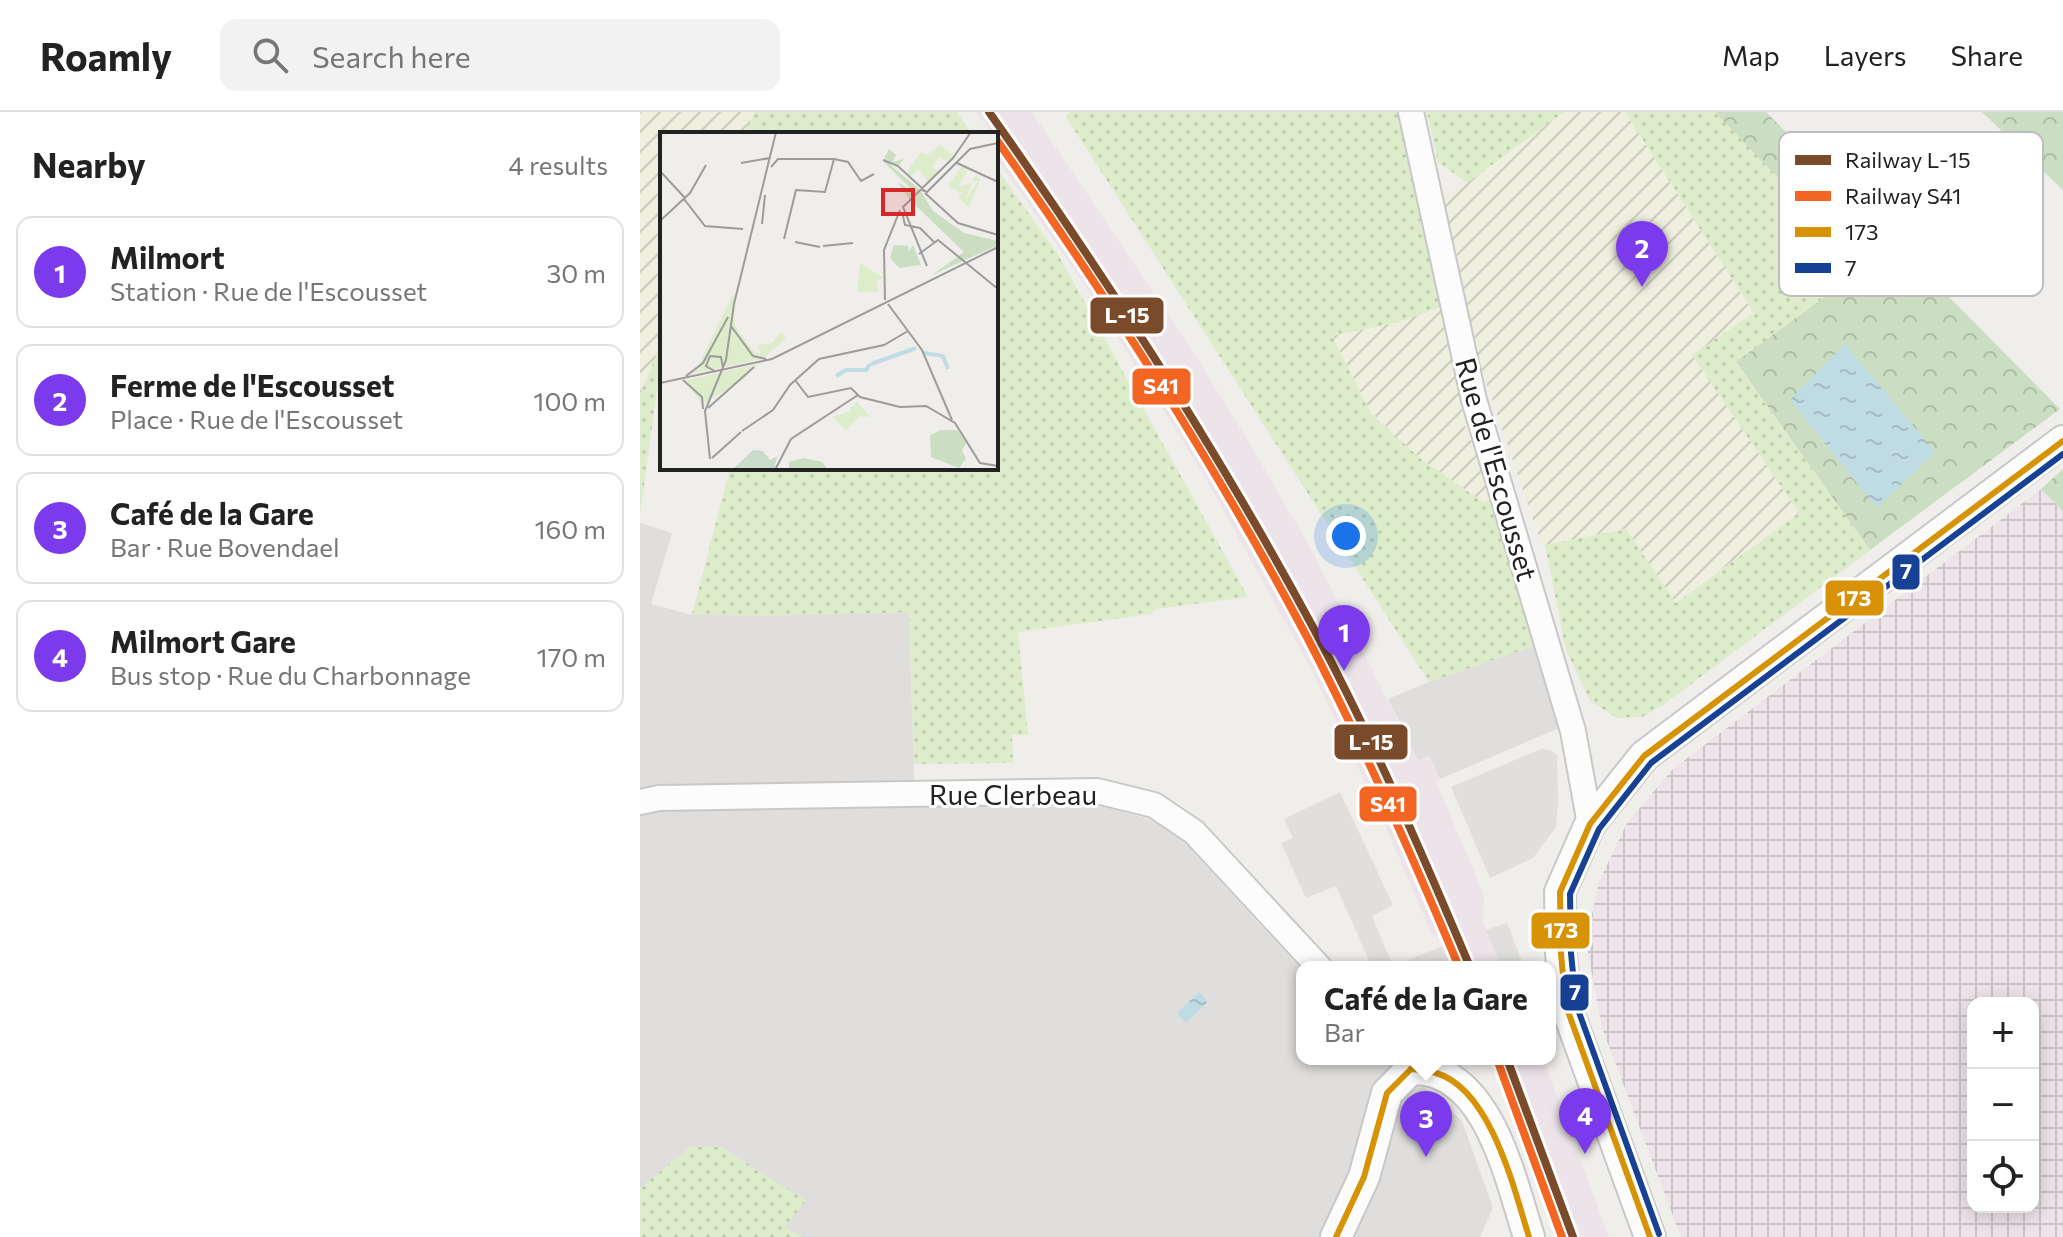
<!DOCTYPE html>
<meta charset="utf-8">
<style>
body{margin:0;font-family:Commissioner,sans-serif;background:#f2f2f2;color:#222}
.controls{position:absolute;right:24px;bottom:24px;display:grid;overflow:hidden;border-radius:16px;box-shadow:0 4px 20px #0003}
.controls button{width:72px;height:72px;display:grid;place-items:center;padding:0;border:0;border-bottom:2px solid #e0e0e0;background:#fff;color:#222;font:40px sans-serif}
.you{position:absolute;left:706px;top:424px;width:28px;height:28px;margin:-20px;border:6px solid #fff;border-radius:50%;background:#1a73e8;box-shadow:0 0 0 12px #1a73e833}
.badge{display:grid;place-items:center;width:52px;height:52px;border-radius:50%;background:#7c3aed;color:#fff;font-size:26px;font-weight:700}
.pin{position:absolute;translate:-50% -66px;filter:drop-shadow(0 2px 4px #0008)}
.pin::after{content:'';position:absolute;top:42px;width:28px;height:24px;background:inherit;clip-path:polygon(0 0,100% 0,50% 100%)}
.popup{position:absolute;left:656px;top:849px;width:260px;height:104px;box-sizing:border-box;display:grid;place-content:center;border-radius:16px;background:#fff;filter:drop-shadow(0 2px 6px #0005);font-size:26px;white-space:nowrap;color:#767676}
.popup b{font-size:30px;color:#222}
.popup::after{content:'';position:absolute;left:50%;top:100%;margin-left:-16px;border:16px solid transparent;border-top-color:#fff}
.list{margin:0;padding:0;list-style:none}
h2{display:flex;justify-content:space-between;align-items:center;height:104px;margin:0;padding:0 32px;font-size:34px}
h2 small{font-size:26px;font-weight:400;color:#767676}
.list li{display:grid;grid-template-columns:52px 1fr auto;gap:24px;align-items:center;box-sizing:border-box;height:112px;margin:0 16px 16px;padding:0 16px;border:2px solid #e0e0e0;border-radius:16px}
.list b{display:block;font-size:30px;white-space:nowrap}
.list p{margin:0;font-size:26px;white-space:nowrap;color:#767676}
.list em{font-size:26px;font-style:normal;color:#767676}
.icon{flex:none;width:44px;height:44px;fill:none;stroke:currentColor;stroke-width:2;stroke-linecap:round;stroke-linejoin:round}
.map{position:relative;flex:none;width:1423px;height:1125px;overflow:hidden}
header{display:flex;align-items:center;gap:48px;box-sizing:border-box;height:112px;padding:0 40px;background:#fff;border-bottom:2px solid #e0e0e0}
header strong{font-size:38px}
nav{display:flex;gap:44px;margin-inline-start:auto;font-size:28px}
.search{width:560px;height:72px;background:#f2f2f2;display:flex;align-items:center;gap:20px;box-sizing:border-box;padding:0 28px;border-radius:16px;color:#767676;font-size:30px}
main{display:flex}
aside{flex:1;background:#fff}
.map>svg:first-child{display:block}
.residential{fill:#dfdedc}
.industrial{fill:url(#industrial-grid);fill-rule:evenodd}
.railway{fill:#ede4e9}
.farmland{fill:url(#farmland-furrows)}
.grass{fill:url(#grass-dots)}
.forest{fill:url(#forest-crowns)}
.parking{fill:#e0dfde}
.water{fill:url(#water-ripples)}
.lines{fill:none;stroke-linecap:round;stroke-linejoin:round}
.minor-casing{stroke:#c9c8c7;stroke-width:28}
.tertiary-casing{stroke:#c9c8c7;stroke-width:34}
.minor{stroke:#fdfcfc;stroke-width:24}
.tertiary{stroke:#fdfcfc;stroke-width:30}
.bus-1-casing{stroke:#fff;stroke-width:12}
.bus-2-casing{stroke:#fff;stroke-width:12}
.bus-1{stroke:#d79205;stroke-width:6}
.bus-2{stroke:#164194;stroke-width:6}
.rail-1-casing{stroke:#fff;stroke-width:14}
.rail-2-casing{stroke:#fff;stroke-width:14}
.rail-1{stroke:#7a4b2a;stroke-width:8}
.rail-2{stroke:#f26522;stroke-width:8}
.labels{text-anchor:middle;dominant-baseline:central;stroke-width:6;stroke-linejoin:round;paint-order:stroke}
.street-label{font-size:28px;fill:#222;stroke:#fff}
.inset-river{fill:none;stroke:#bfdbe3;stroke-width:4}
.inset-road{fill:none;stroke:#9e9c9b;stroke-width:2}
.view{fill:#d62828;fill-opacity:0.15;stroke:#d62828;stroke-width:4}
.inset-edge{fill:none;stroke:#222;stroke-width:4}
.key{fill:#fff;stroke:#bdbdbd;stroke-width:2}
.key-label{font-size:22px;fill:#222}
.line-badge{stroke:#fff;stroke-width:3}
.badge-label{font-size:22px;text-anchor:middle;font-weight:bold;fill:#fff}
</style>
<header>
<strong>Roamly</strong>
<div class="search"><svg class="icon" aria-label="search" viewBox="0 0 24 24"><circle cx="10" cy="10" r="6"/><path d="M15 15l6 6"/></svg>Search here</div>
<nav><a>Map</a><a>Layers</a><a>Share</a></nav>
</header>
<main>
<aside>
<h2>Nearby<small>4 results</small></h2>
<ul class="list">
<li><span class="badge">1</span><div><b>Milmort</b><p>Station · Rue de l'Escousset</p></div><em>30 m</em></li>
<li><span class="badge">2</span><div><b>Ferme de l'Escousset</b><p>Place · Rue de l'Escousset</p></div><em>100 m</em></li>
<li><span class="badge">3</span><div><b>Café de la Gare</b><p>Bar · Rue Bovendael</p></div><em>160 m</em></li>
<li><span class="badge">4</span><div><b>Milmort Gare</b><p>Bus stop · Rue du Charbonnage</p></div><em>170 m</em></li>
</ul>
</aside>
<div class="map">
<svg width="1423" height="1125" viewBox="0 0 1423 1125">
<defs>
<pattern id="industrial-grid" width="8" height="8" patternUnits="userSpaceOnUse" patternTransform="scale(2)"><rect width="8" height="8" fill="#ede4e9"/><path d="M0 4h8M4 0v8" fill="none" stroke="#cbc3c8"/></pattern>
<pattern id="farmland-furrows" width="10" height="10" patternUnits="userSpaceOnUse" patternTransform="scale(2)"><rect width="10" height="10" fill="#efefdf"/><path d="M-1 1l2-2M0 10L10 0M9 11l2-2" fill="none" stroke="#cdcdbf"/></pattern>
<pattern id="grass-dots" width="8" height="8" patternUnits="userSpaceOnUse" patternTransform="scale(2)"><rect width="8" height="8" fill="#ddeccb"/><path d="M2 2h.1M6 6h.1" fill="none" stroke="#bdcaae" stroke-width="1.8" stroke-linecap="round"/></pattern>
<pattern id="forest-crowns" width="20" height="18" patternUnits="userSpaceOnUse" patternTransform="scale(2)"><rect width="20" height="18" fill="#cbdec1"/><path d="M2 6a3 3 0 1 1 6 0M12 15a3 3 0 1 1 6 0" fill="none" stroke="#aebea6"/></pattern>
<pattern id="water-ripples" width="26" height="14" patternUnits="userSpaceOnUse" patternTransform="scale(2)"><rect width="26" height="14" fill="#bfdbe3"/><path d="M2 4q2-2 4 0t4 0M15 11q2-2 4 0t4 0" fill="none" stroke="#a4bcc2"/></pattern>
</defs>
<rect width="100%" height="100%" fill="#f0eeeb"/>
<g class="residential">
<polygon points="0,411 32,421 11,492 52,503 269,500 275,694 464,695 509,707 540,726 662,858 662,947 753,947 822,1009 853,1096 840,1125 163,1125 144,1115 166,1089 51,1035 0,1076"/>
<polygon points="899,532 915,583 919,616 800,667 789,644 778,649 748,587 789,570"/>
</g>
<path class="industrial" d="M1401,377L1423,399V1125H1041L962,916L946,830L959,770L987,711L1033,657ZM1333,891H1393V1095H1333Z"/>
<g class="railway">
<polygon points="336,0 392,0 552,238 610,332 667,430 718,528 777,649 789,644 800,667 796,669 844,783 843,810 861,855 814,855 801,821 793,825 741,704 670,555 562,360 444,172 356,46 356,39 362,35 356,27 356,22 352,22"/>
<polygon points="851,947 902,947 904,949 969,1125 917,1125"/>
</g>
<g class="farmland">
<polygon points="0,0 114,0 105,22 22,22 22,230 0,282"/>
<polygon points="924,0 985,0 1114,202 1053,244 1159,401 1035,491 985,417 905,433 901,431 826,211 798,88 827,71"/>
<polygon points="801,195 825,314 855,385 843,390 780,346 731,301 692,223 759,210"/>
</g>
<g class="grass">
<polygon points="114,0 317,0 332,22 105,22"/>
<polygon points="430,0 760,0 801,195 759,210 692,224 731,302 780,346 843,390 855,385 899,532 789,570 426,5"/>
<polygon points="787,0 924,0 827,71 798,50"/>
<polygon points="985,0 1075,0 1224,156 1096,251 1230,438 1023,593 1002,605 977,606 950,589 926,538 905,433 986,417 1036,491 1159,401 1052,243 1114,201"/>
<polygon points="356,55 420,146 608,485 516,497 511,502 378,520 388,623 372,623 373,651 274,652 269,500 131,504 52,503 90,356 356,356"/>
<polygon points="22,230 22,257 20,257 0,403 0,282"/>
<polygon points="51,1035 82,1035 166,1089 145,1115 163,1125 0,1125 0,1076"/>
</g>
<g class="forest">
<polygon points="1075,0 1126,0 1420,297 1230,438 1096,250 1224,156"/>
<polygon points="1342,0 1423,0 1423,78"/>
<polygon points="1423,357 1423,399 1401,377"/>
</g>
<g class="parking">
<polygon points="901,637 910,638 917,643 918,691 916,715 893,746 850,766 811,675"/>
<polygon points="700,680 753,793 732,804 753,854 805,833 814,855 732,855 696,774 666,786 641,731 653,726 644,707"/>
<polygon points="867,811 884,855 861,855 846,818"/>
</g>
<g class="water">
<polygon points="1205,232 1295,340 1237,396 1150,288"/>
<polygon points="559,880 568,890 546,911 537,901"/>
</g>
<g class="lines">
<g class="minor-casing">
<g id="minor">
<polyline points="771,0 834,288 933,619 950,712"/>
<polyline points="0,690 19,686 457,679 514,693 554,720 679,855"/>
</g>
</g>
<g class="tertiary-casing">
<g id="tertiary">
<path d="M696,1125L724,1065L747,981L771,957C848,953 871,1070 889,1125"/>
<polyline points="1010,1125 926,894 921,842 920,780 950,712 1004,644 1423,329"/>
</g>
</g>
<use href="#minor" class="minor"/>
<use href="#tertiary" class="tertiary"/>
<g class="bus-1-casing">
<g id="bus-1">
<path d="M771,957C779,958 788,958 796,961C851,977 874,1077 889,1125"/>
<polyline points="696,1125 724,1065 747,981 771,957"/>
<polyline points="1010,1125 926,894 921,842 920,780 950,712 1004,644 1423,329"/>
</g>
</g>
<g class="bus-2-casing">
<polyline id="bus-2" points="1019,1122 936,892 931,841 930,782 959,717 1011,651 1423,342"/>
</g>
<use href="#bus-1" class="bus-1"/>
<use href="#bus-2" class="bus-2"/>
<g class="rail-1-casing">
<g id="rail-1">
<path d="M349,0C467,167 578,338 675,519C733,628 782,741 830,855"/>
<polyline points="867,947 933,1125"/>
</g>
</g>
<g class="rail-2-casing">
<g id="rail-2">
<path d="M356,27C469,187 575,352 667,525C723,633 772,743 819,855"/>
<polyline points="858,950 922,1125"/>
</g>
</g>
<use href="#rail-1" class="rail-1"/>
<use href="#rail-2" class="rail-2"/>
</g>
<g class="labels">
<g class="street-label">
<text transform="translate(857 357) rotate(74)">Rue de l'Escousset</text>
<text x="373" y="682">Rue Clerbeau</text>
</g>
</g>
<g transform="translate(20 20)">
<rect width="338" height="338" fill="#f0eeeb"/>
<path d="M280,13L294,24L288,31L280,25L272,34L279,40L269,50L258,37L251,44L247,40L261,20L267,23ZM302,34L308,38L298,54L312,51L306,67L318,49H312L316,43L320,48L309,76L298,65L302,61L288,54ZM200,131L224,146L217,148L218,160H197ZM74,160L75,194L94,220L101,222L97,213L112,211L121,200L126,207L102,227L26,243L38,234ZM98,232L82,249L43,272L24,249ZM188,269L191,276L196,269L210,285L200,284L186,298L172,285L191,279Z" fill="#ddeccb"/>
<path d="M229,17L236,23L232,30L244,27L238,34L228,31L260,58L273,79L304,101L338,109V113L272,143L304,120L249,67L238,50L257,63L223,29ZM234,113L248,114L249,119L253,113L261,133L239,136L230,126ZM281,298H297L306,310L302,319L306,326L299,336L271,325L270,303ZM144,326L162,330L168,338H129V330Z" fill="#cbdec1"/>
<path d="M93,318L103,319L110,328L117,324L114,338H72Z" fill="#cadbca"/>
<path class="inset-river" d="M264,221L283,224L288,237M211,232L256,216M176,244L186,238H206L210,232"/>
<path class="inset-road" d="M223,28L238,34L264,58M81,31L110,26M297,31L338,50M111,35L118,27H174L188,30L201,49L214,42M0,39L25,66M262,58L267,60L310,17L338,11M265,61L298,91L338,103M24,67L45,94L83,97M243,84L245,93L260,96L274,110M0,89L30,61L46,33M102,92L105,63M124,107L136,58L165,60L174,27M135,110L160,115M163,114L193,111M259,122L278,108L338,157M267,134L243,75L293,26L311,0M225,168L224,118L240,78M228,172L262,218L292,288M71,194L93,224L106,227M56,240L46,234L50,224L61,225L63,235M26,244L43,231L68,185M23,248L42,265L43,277M135,248L148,265L191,256L200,265L240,275L266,274L295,291L320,331L338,334M0,251L112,227L338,115M48,276L94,235M82,299L113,278L130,253L159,227L224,213L248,199M52,326L81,300M50,327L45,279L66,228L74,172L116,0M115,338L131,307L198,263"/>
<path class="view" d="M223,58H253V82H223Z"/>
<rect width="338" height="338" class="inset-edge"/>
</g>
<rect x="1139" y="20" width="264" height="164" rx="12" class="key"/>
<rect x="1155" y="43" width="36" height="10" fill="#7a4b2a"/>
<rect x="1155" y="79" width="36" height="10" fill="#f26522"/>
<rect x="1155" y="115" width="36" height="10" fill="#d79205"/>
<rect x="1155" y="151" width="36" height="10" fill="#164194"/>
<g class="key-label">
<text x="1205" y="56">Railway L-15</text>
<text x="1205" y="92">Railway S41</text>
<text x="1205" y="128">173</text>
<text x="1205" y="164">7</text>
</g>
<g class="line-badge">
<rect x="449" y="184" width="76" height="39" rx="8" fill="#7a4b2a"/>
<rect x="491" y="255" width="61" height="39" rx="8" fill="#f26522"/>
<rect x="1251" y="441" width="30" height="38" rx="8" fill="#164194"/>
<rect x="1184" y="467" width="61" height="38" rx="8" fill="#d79205"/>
<rect x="693" y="611" width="76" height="38" rx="8" fill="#7a4b2a"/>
<rect x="718" y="673" width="60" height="38" rx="8" fill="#f26522"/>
<rect x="890" y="799" width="61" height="39" rx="8" fill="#d79205"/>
<rect x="919" y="861" width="31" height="39" rx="8" fill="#164194"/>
</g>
<g class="badge-label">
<text x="487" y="211">L-15</text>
<text x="521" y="282">S41</text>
<text x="1266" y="467">7</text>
<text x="1214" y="494">173</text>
<text x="731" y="638">L-15</text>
<text x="748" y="700">S41</text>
<text x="921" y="826">173</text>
<text x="935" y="888">7</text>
</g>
</svg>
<div class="controls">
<button>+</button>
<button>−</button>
<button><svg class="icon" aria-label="locate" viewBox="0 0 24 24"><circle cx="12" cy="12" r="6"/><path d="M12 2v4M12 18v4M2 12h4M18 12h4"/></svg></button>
</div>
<div class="you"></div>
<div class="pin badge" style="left:704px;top:559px">1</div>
<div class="pin badge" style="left:1002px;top:175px">2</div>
<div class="pin badge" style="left:786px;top:1045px">3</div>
<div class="popup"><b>Café de la Gare</b>Bar</div>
<div class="pin badge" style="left:945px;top:1042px">4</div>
</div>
</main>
